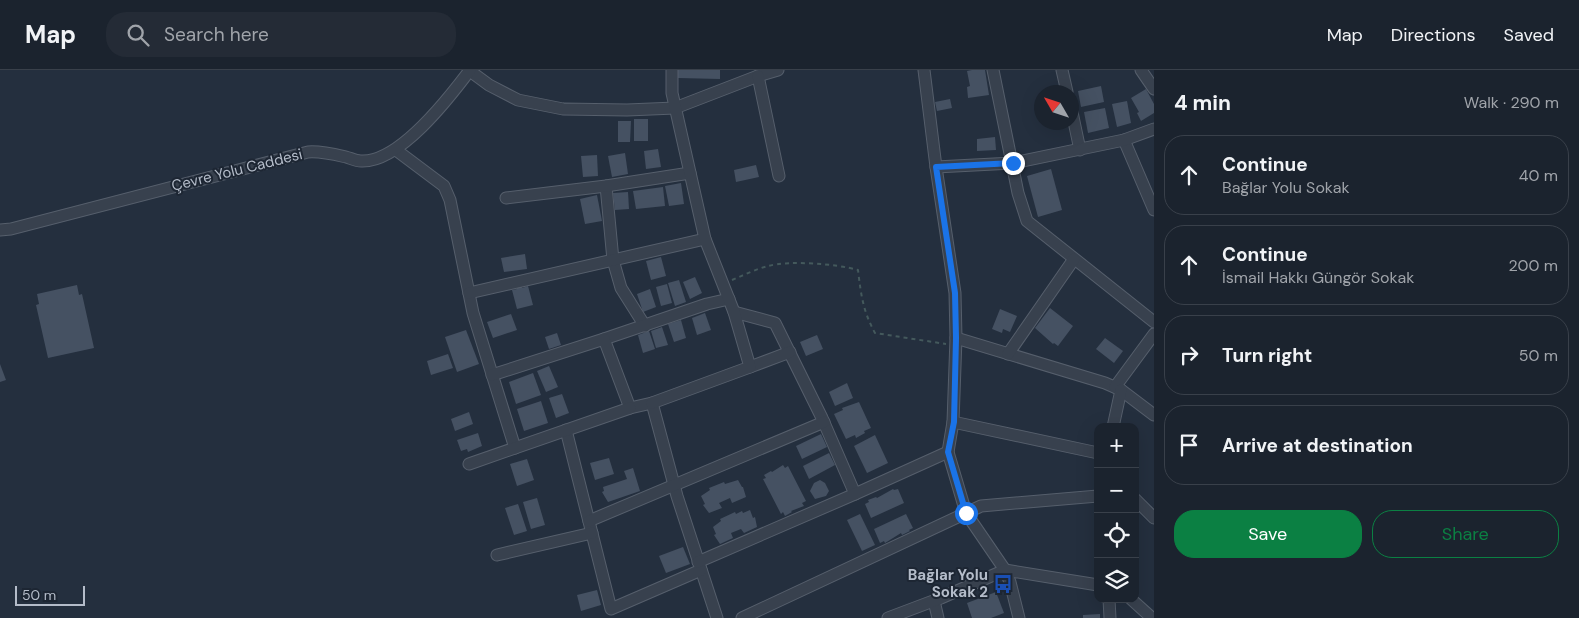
<!DOCTYPE html>
<meta charset="utf-8">
<style>
body{margin:0;font-family:"DM Sans",sans-serif;background:#242b36;color:#f1f3f6}
.controls{position:absolute;right:15px;bottom:15px;display:grid;overflow:hidden;border-radius:10px;box-shadow:0 5px 20px #0002}
.controls button{width:45px;height:45px;display:grid;place-items:center;padding:0;border:0;border-bottom:1px solid #39404a;background:#1b232e;color:#f1f3f6;font:25px sans-serif}
.compass{position:absolute;left:1034px;top:15px;width:45px;height:45px;border-radius:50%;background:#1b232e;box-shadow:0 5px 20px #0002;rotate:309deg}
.scale{position:absolute;left:15px;bottom:12px;width:70px;box-sizing:border-box;padding-left:5px;border:2px solid #b4bcc9;border-top:0;font-size:14px;line-height:18px;white-space:nowrap;color:#b4bcc9;-webkit-text-stroke:4px #1d2633;paint-order:stroke}
.stop{position:absolute;width:15px;height:15px;margin:-11px;border:4px solid #1a73e8;border-radius:50%;background:#fff}
.stop.end{background:#1a73e8;border-color:#fff;box-shadow:0 1px 5px #0008}
.list{margin:0;padding:0;list-style:none}
h2{display:flex;justify-content:space-between;align-items:center;height:65px;margin:0;padding:0 20px;font-size:21px}
h2 small{font-size:16px;font-weight:400;color:#a0a4aa}
.list li{display:grid;grid-template-columns:32px 1fr auto;gap:15px;align-items:center;box-sizing:border-box;height:80px;margin:0 10px 10px;padding:0 10px;border:1px solid #39404a;border-radius:20px}
.list b{display:block;font-size:19px;white-space:nowrap}
.list p{margin:0;font-size:16px;white-space:nowrap;color:#a0a4aa}
.list em{font-size:16px;font-style:normal;color:#a0a4aa}
.actions{display:flex;gap:10px;padding:15px 20px}
.actions a{flex:1;padding:11px 0;border:1px solid #0b8043;border-radius:20px;text-align:center;font-size:18px;color:#0b8043}
.actions .main{background:#0b8043;color:#fff}
.icon{flex:none;width:28px;height:28px;fill:none;stroke:currentColor;stroke-width:2;stroke-linecap:round;stroke-linejoin:round}
.map{position:relative;flex:none;width:1154px;height:548px;overflow:hidden}
header{display:flex;align-items:center;gap:30px;box-sizing:border-box;height:70px;padding:0 25px;background:#1b232e;border-bottom:1px solid #39404a}
header strong{font-size:24px}
nav{display:flex;gap:28px;margin-inline-start:auto;font-size:18px}
.search{width:350px;height:45px;background:#242b36;display:flex;align-items:center;gap:12px;box-sizing:border-box;padding:0 18px;border-radius:20px;color:#a0a4aa;font-size:19px}
main{display:flex}
aside{flex:1;background:#1b232e}
.map>svg:first-child{display:block}
.building{fill:#455162}
.lines{fill:none;stroke-linecap:round;stroke-linejoin:round}
.street-casing{stroke:#565f6c;stroke-width:13}
.path{stroke:#44595c;stroke-width:2;stroke-dasharray:4 4;stroke-linecap:butt}
.street{stroke:#38414e;stroke-width:11}
.route{stroke:#1a73e8;stroke-width:6}
.labels{text-anchor:middle;dominant-baseline:central;stroke-width:4;stroke-linejoin:round;paint-order:stroke}
.street-label{font-size:15px;fill:#b4bcc9;stroke:#1d2633}
.poi-label{font-size:15px;font-weight:bold;fill:#b4bcc9;stroke:#1d2633;text-anchor:end}
</style>
<header>
<strong>Map</strong>
<div class="search"><svg class="icon" aria-label="search" viewBox="0 0 24 24"><circle cx="10" cy="10" r="6"/><path d="M15 15l6 6"/></svg>Search here</div>
<nav><a>Map</a><a>Directions</a><a>Saved</a></nav>
</header>
<main>
<div class="map">
<svg width="1154" height="548" viewBox="0 0 1154 548">
<rect width="100%" height="100%" fill="#242f3e"/>
<g class="building">
<polygon points="678,0 720,0 720,9 678,8"/>
<polygon points="972,0 985,0 989,25 968,28 967,17 970,16 967,1"/>
<polygon points="1101,16 1104,32 1081,37 1078,21"/>
<polygon points="1146,19 1154,34 1154,43 1141,51 1137,43 1139,42 1131,28"/>
<polygon points="950,29 952,38 937,41 935,32"/>
<polygon points="1127,31 1131,53 1117,57 1112,34"/>
<polygon points="1105,38 1109,58 1088,63 1084,42"/>
<rect x="634" y="49" width="14" height="22"/>
<polygon points="618,51 631,51 630,72 618,72"/>
<polygon points="995,67 996,80 977,81 977,69"/>
<polygon points="658,79 661,97 646,99 644,81"/>
<polygon points="625,83 628,104 612,107 608,86"/>
<polygon points="597,85 598,106 583,107 581,86"/>
<polygon points="756,95 759,107 736,112 734,100"/>
<polygon points="1051,99 1062,140 1038,147 1027,106"/>
<polygon points="681,113 684,134 669,136 665,116"/>
<polygon points="663,117 665,136 636,139 633,121"/>
<polygon points="628,122 629,139 615,140 613,123"/>
<polygon points="597,125 602,151 585,154 580,129"/>
<polygon points="525,184 527,199 504,202 501,188"/>
<polygon points="661,187 666,206 651,210 646,191"/>
<polygon points="695,207 702,223 690,229 683,212"/>
<polygon points="679,210 686,232 675,236 668,213"/>
<polygon points="521,214 522,218 528,216 533,235 517,239 512,220 517,219 517,216"/>
<polygon points="667,214 672,233 661,236 656,217"/>
<polygon points="77,215 79,225 82,224 94,278 48,288 36,235 39,234 37,224"/>
<polygon points="650,219 656,237 643,242 637,224"/>
<polygon points="1050,238 1073,256 1058,276 1054,273 1053,274 1035,258"/>
<polygon points="1000,239 1017,246 1010,262 1003,259 1002,263 992,259"/>
<polygon points="705,243 711,260 697,265 692,248"/>
<polygon points="511,244 517,260 493,268 487,252"/>
<polygon points="681,250 686,268 674,272 668,254"/>
<polygon points="662,257 668,275 656,278 651,261"/>
<polygon points="466,260 479,294 457,302 445,267"/>
<polygon points="649,261 655,279 643,283 638,265"/>
<polygon points="557,263 561,275 549,279 545,267"/>
<polygon points="817,265 823,279 806,286 800,272"/>
<polygon points="1105,268 1123,281 1114,293 1096,279"/>
<polygon points="448,284 453,298 431,305 427,291"/>
<polygon points="0,294 6,310 0,312"/>
<polygon points="549,296 558,317 546,322 537,301"/>
<polygon points="533,303 541,325 516,334 509,312"/>
<polygon points="847,313 853,328 835,336 829,322"/>
<polygon points="562,324 569,343 556,348 549,328"/>
<polygon points="541,331 548,353 524,361 517,339"/>
<polygon points="859,332 871,358 864,361 865,363 856,368 855,365 846,369 834,344 843,340 842,338"/>
<polygon points="469,342 473,354 455,361 451,349"/>
<polygon points="478,363 482,376 468,382 467,379 461,381 457,370"/>
<polygon points="821,364 827,377 802,389 796,376"/>
<polygon points="875,365 888,393 867,403 854,376"/>
<polygon points="829,383 835,395 809,409 803,396"/>
<polygon points="609,388 614,404 595,410 590,393"/>
<polygon points="527,389 534,410 517,416 510,394"/>
<polygon points="783,395 785,398 788,396 806,431 802,433 804,436 791,441 792,442 785,446 783,442 781,444 763,409 766,408 764,405 771,401 772,402"/>
<polygon points="633,398 640,421 608,432 602,422 604,421 603,417 627,409 624,401"/>
<polygon points="738,410 742,417 743,417 746,427 732,433 730,428 719,433 722,438 709,443 703,435 705,434 701,426 710,420 709,418 724,412 725,414"/>
<polygon points="820,410 825,413 829,421 826,426 815,429 810,421 814,413"/>
<polygon points="893,419 894,420 898,419 904,433 871,448 865,434 869,432 868,430 876,427 877,428"/>
<polygon points="537,428 545,455 531,459 523,432"/>
<polygon points="518,434 527,461 514,465 505,438"/>
<polygon points="750,440 753,448 755,447 757,457 744,463 741,459 731,463 733,468 720,474 714,465 716,464 713,457 721,451 720,449 735,442 736,444 742,441 743,443"/>
<polygon points="860,444 875,475 862,481 847,450"/>
<polygon points="906,444 913,458 909,460 910,461 902,465 901,463 885,473 884,471 880,473 874,459"/>
<polygon points="683,477 690,494 666,503 659,486"/>
<polygon points="597,520 601,535 581,541 577,525"/>
<polygon points="996,522 1004,543 991,548 972,548 967,533"/>
<polygon points="1100,544 1100,548 1083,548 1083,545"/>
</g>
<g class="lines">
<g class="street-casing">
<g id="street">
<polyline points="924,0 936,97 955,223 956,268 953,352 948,382 966,443 1005,500 1010,512 1019,548"/>
<polyline points="993,0 1018,123 1027,151 1154,252"/>
<polyline points="1062,0 1067,22"/>
<polyline points="1141,0 1154,19"/>
<polyline points="470,1 489,15 518,30 563,39 627,40 675,38 758,6 778,0"/>
<polyline points="758,6 779,106"/>
<polyline points="1072,42 1080,80"/>
<polyline points="1124,70 1154,140"/>
<polyline points="396,80 444,116 450,130 473,243 515,378"/>
<polyline points="936,97 1013,93 1124,70 1154,59"/>
<polyline points="606,116 613,190 621,218 645,256"/>
<polyline points="506,128 606,116 690,103"/>
<path d="M0,160L11,159L308,82C321,81 333,84 346,87C350,88 356,91 361,91C399,93 449,28 470,0"/>
<polyline points="469,223 705,169"/>
<polyline points="734,242 775,253 822,348 855,424"/>
<polyline points="956,268 1105,313 1121,320 1154,345"/>
<polyline points="604,269 707,234 729,229"/>
<polyline points="1008,284 1074,189"/>
<polyline points="750,297 790,282"/>
<polyline points="492,305 604,269 630,338 652,333 677,426 717,548"/>
<polyline points="1115,317 1154,264"/>
<polyline points="652,333 750,297 734,242 705,169 672,23 672,0"/>
<polyline points="953,352 1098,383"/>
<polyline points="1113,357 1121,320"/>
<polyline points="566,360 611,539 701,500"/>
<polyline points="469,394 630,338"/>
<polyline points="1135,429 1154,448"/>
<polyline points="589,451 824,352"/>
<polyline points="497,485 592,463"/>
<polyline points="698,492 855,424 948,382"/>
<polyline points="1109,529 1110,548"/>
<polyline points="1131,529 1152,548"/>
<polyline points="934,531 938,548"/>
<polyline points="742,548 981,436 1098,426"/>
<polyline points="888,548 941,528 1005,500 1098,515"/>
</g>
</g>
<path class="path" d="M732,210C744,205 756,199 768,196C790,190 837,194 858,200C861,225 863,241 875,263L946,274"/>
<use href="#street" class="street"/>
</g>
<g class="lines">
<polyline class="route" points="966,443 948,382 954,352 956,268 955,223 936,97 1013,93"/>
</g>
<defs>
<g id="bus-bare" transform="scale(1.5)"><path d="M-5-6H5V4H4V6H2V4H-2V6H-4V4H-5ZM-3.5-4V0h7V-4ZM-3.5 1.2v1.5H-2V1.2ZM2 1.2v1.5H3.5V1.2Z" fill="#1a4fb4" stroke="#1d2633" stroke-width="2.5" paint-order="stroke"/></g>
</defs>
<g fill-rule="evenodd">
<use href="#bus-bare" x="1003" y="514"/>
</g>
<g class="labels">
<g class="street-label">
<text transform="translate(237 100) rotate(-14)">Çevre Yolu Caddesi</text>
</g>
<g class="poi-label">
<text x="988" y="505">Bağlar Yolu<tspan x="988" dy="17">Sokak 2</tspan></text>
</g>
</g>
</svg>
<div class="controls">
<button>+</button>
<button>−</button>
<button><svg class="icon" aria-label="locate" viewBox="0 0 24 24"><circle cx="12" cy="12" r="6"/><path d="M12 2v4M12 18v4M2 12h4M18 12h4"/></svg></button>
<button><svg class="icon" aria-label="layers" viewBox="0 0 24 24"><path d="M12 4l9 5-9 5-9-5zM3 14l9 5 9-5"/></svg></button>
</div>
<svg class="compass" viewBox="-18 -18 36 36"><path d="M0-13l5 13h-10z" fill="#e53935"/><path d="M0 13l5-13h-10z" fill="#a0a4aa"/></svg>
<div class="scale">50 m</div>
<div class="stop" style="left:966px;top:443px"></div>
<div class="stop end" style="left:1013px;top:93px"></div>
</div>
<aside>
<h2>4 min<small>Walk · 290 m</small></h2>
<ul class="list">
<li><svg class="icon" aria-label="ahead" viewBox="0 0 24 24"><path d="M12 20V5M6 11l6-6 6 6"/></svg><div><b>Continue</b><p>Bağlar Yolu Sokak</p></div><em>40 m</em></li>
<li><svg class="icon" aria-label="ahead" viewBox="0 0 24 24"><path d="M12 20V5M6 11l6-6 6 6"/></svg><div><b>Continue</b><p>İsmail Hakkı Güngör Sokak</p></div><em>200 m</em></li>
<li><svg class="icon" aria-label="right" viewBox="0 0 24 24"><path d="M7 20v-9h11M14 6l5 5-5 5"/></svg><div><b>Turn right</b></div><em>50 m</em></li>
<li><svg class="icon" aria-label="arrive" viewBox="0 0 24 24"><path d="M6 21V4h12l-3 4 3 4H6"/></svg><div><b>Arrive at destination</b></div></li>
</ul>
<div class="actions"><a class="main">Save</a><a>Share</a></div>
</aside>
</main>
